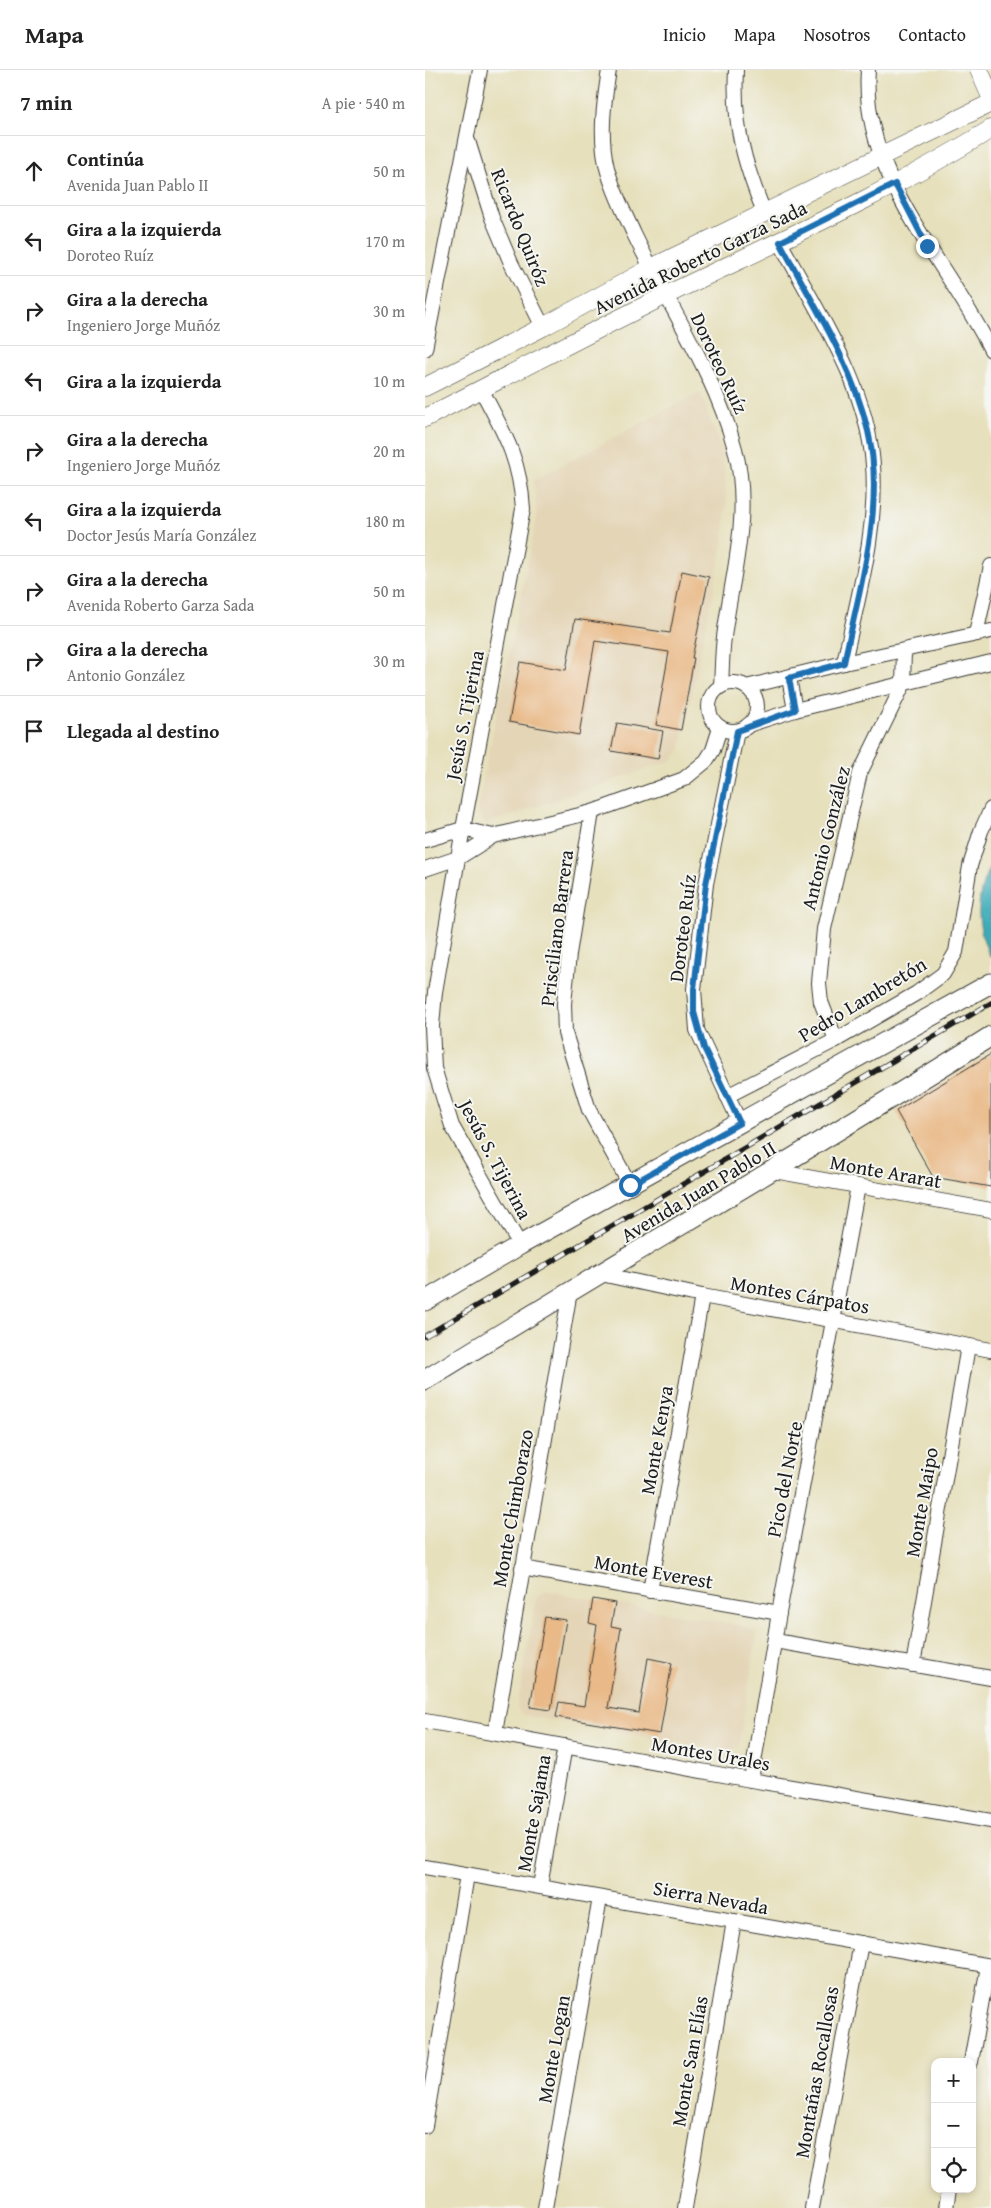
<!DOCTYPE html>
<html lang="es">
<meta charset="utf-8">
<style>
body{margin:0;font-family:"Gentium Book Plus",serif;background:#f6f6f6;color:#222}
.controls{position:absolute;right:15px;bottom:15px;display:grid;overflow:hidden;border-radius:10px;box-shadow:0 2px 8px #0003}
.controls button{width:45px;height:45px;display:grid;place-items:center;padding:0;border:0;border-bottom:1px solid #e0e0e0;background:#fff;color:#222;font:25px sans-serif}
.stop{position:absolute;width:15px;height:15px;margin:-11px;border:4px solid #1f6fb2;border-radius:50%;background:#fff}
.stop.end{background:#1f6fb2;border-color:#fff;box-shadow:0 1px 5px #0008}
.list{margin:0;padding:0;list-style:none}
h2{display:flex;justify-content:space-between;align-items:center;height:65px;margin:0;padding:0 20px;font-size:21px}
h2 small{font-size:16px;font-weight:400;color:#767676}
.list li{display:grid;grid-template-columns:32px 1fr auto;gap:15px;align-items:center;box-sizing:border-box;height:70px;padding:0 20px;border-top:1px solid #e0e0e0}
.list b{display:block;font-size:19px;white-space:nowrap}
.list p{margin:0;font-size:16px;white-space:nowrap;color:#767676}
.list em{font-size:16px;font-style:normal;color:#767676}
.icon{flex:none;width:28px;height:28px;fill:none;stroke:currentColor;stroke-width:2;stroke-linecap:round;stroke-linejoin:round}
.map{position:relative;flex:none;width:566px;height:2138px;overflow:hidden}
header{display:flex;align-items:center;gap:30px;box-sizing:border-box;height:70px;padding:0 25px;background:#fff;border-bottom:1px solid #e0e0e0}
header strong{font-size:24px}
nav{display:flex;gap:28px;margin-inline-start:auto;font-size:18px}
main{display:flex}
aside{flex:1;background:#fff}
.map>svg:first-child{display:block}
.built{fill:#e4d5b7}
.water{fill:#3babb9;stroke:#2c646a}
.building{fill:#e9b987}
.lines{fill:none;stroke-linecap:round;stroke-linejoin:round}
.minor-casing{stroke:#3a3934;stroke-width:16}
.tertiary-casing{stroke:#3a3934;stroke-width:19}
.secondary-casing{stroke:#3a3934;stroke-width:21}
.minor{stroke:#fff;stroke-width:14}
.tertiary{stroke:#fff;stroke-width:18}
.secondary{stroke:#fff;stroke-width:19}
.rail-casing{stroke:#1c1c1c;stroke-width:5.5}
.rail{stroke:#f6f6f2;stroke-width:4;stroke-dasharray:11;stroke-linecap:butt}
.route{stroke:#1f6fb2;stroke-width:6}
.labels{text-anchor:middle;dominant-baseline:central;stroke-width:4;stroke-linejoin:round;paint-order:stroke}
.street-label{font-size:20px;fill:#1c1c1c;stroke:#f6f6f2}
</style>
<header>
<strong>Mapa</strong>
<nav><a>Inicio</a><a>Mapa</a><a>Nosotros</a><a>Contacto</a></nav>
</header>
<main>
<aside>
<h2>7 min<small>A pie · 540 m</small></h2>
<ul class="list">
<li><svg class="icon" aria-label="ahead" viewBox="0 0 24 24"><path d="M12 20V5M6 11l6-6 6 6"/></svg><div><b>Continúa</b><p>Avenida Juan Pablo II</p></div><em>50 m</em></li>
<li><svg class="icon" aria-label="left" viewBox="0 0 24 24"><path d="M17 20v-9H6M10 6l-5 5 5 5"/></svg><div><b>Gira a la izquierda</b><p>Doroteo Ruíz</p></div><em>170 m</em></li>
<li><svg class="icon" aria-label="right" viewBox="0 0 24 24"><path d="M7 20v-9h11M14 6l5 5-5 5"/></svg><div><b>Gira a la derecha</b><p>Ingeniero Jorge Muñóz</p></div><em>30 m</em></li>
<li><svg class="icon" aria-label="left" viewBox="0 0 24 24"><path d="M17 20v-9H6M10 6l-5 5 5 5"/></svg><div><b>Gira a la izquierda</b></div><em>10 m</em></li>
<li><svg class="icon" aria-label="right" viewBox="0 0 24 24"><path d="M7 20v-9h11M14 6l5 5-5 5"/></svg><div><b>Gira a la derecha</b><p>Ingeniero Jorge Muñóz</p></div><em>20 m</em></li>
<li><svg class="icon" aria-label="left" viewBox="0 0 24 24"><path d="M17 20v-9H6M10 6l-5 5 5 5"/></svg><div><b>Gira a la izquierda</b><p>Doctor Jesús María González</p></div><em>180 m</em></li>
<li><svg class="icon" aria-label="right" viewBox="0 0 24 24"><path d="M7 20v-9h11M14 6l5 5-5 5"/></svg><div><b>Gira a la derecha</b><p>Avenida Roberto Garza Sada</p></div><em>50 m</em></li>
<li><svg class="icon" aria-label="right" viewBox="0 0 24 24"><path d="M7 20v-9h11M14 6l5 5-5 5"/></svg><div><b>Gira a la derecha</b><p>Antonio González</p></div><em>30 m</em></li>
<li><svg class="icon" aria-label="arrive" viewBox="0 0 24 24"><path d="M6 21V4h12l-3 4 3 4H6"/></svg><div><b>Llegada al destino</b></div></li>
</ul>
</aside>
<div class="map">
<svg width="566" height="2138" viewBox="0 0 566 2138">
<rect width="100%" height="100%" fill="#f6f6f2"/>
<filter id="ink" filterUnits="userSpaceOnUse"><feTurbulence type="fractalNoise" baseFrequency=".02" numOctaves="2"/><feDisplacementMap in="SourceGraphic" scale="10" xChannelSelector="R" yChannelSelector="G"/><feConvolveMatrix kernelMatrix="1 2 1 2 8 2 1 2 1" color-interpolation-filters="sRGB"/></filter>
<filter id="wash" filterUnits="userSpaceOnUse"><feTurbulence type="fractalNoise" baseFrequency=".0096" numOctaves="4" result="noise"/><feDisplacementMap in="SourceGraphic" scale="20" xChannelSelector="R" yChannelSelector="G"/><feGaussianBlur stdDeviation="1.12" result="paint"/><feColorMatrix in="noise" values="0 0 0 0 0 0 0 0 0 0 0 0 0 0 0 0 0 1.4 0 .05"/><feComposite in="paint" operator="in"/></filter>
<g filter="url(#wash)">
<rect width="100%" height="100%" fill="#e6e0bc"/>
<g class="built">
<polygon points="275,322 297,381 302,430 298,474 256,678 248,690 60,754 52,740 112,448 109,410"/>
<polygon points="120,1521 324,1557 332,1564 314,1676 305,1682 98,1645 92,1638 111,1528"/>
</g>
<path class="water" d="M566,794V888C550,857 550,825 566,794Z"/>
<g id="blocks">
<g class="building">
<polygon points="257,501 284,507 267,588 269,588 256,660 231,655 244,582 170,571 154,665 84,652 95,592 141,600 150,549 245,563"/>
<polygon points="192,653 238,661 233,689 186,681"/>
<polygon points="566,984 566,1117 508,1107 471,1041"/>
<polygon points="168,1529 190,1533 186,1556 196,1558 183,1638 214,1643 223,1588 247,1593 235,1664 131,1647 134,1632 159,1636 172,1555 164,1553"/>
<polygon points="120,1547 141,1550 126,1640 105,1637"/>
</g>
</g>
</g>
<g filter="url(#ink)">
<use href="#blocks" fill-opacity="0" stroke="#3a3934" stroke-width="1"/>
<g class="lines">
<g class="minor-casing">
<g id="minor">
<path d="M184,0C179,32 174,66 182,98C188,121 199,142 209,164C243,235 290,303 310,379C327,443 307,504 299,567C297,583 297,599 296,616"/>
<path d="M311,0C308,54 319,93 339,142"/>
<path d="M443,0C435,105 523,192 566,280"/>
<polyline points="43,71 67,148 86,193 118,257"/>
<path d="M355,172C392,242 442,314 448,395C453,461 432,529 419,593"/>
<polyline points="0,279 55,0"/>
<path d="M56,319C79,363 95,388 98,439L38,759L10,922L7,956L9,998L27,1056L95,1175"/>
<polyline points="551,564 566,496"/>
<polyline points="364,608 370,640"/>
<circle cx="308" cy="637" r="24"/>
<polyline points="321,617 419,593 566,561"/>
<polyline points="323,655 370,640 566,592"/>
<polyline points="312,661 281,814 269,919 272,960 315,1053"/>
<polyline points="167,742 144,884 139,934 140,963 164,1040 205,1115"/>
<polyline points="0,770 38,759 68,766"/>
<polyline points="0,799 33,788 68,766 167,742 259,709 281,691 288,680 295,658"/>
<polyline points="411,970 396,932 394,913 399,859 435,703 478,615 479,581"/>
<polyline points="302,1026 411,970 492,923 518,904 531,882 545,796 556,761 566,739"/>
<polyline points="349,1101 566,1140"/>
<polyline points="176,1204 277,1226 566,1280"/>
<polyline points="97,1498 354,1543"/>
<polyline points="225,1521 277,1226"/>
<polyline points="350,1571 566,1608"/>
<polyline points="488,1595 543,1276"/>
<polyline points="0,1651 326,1710 566,1751"/>
<polyline points="70,1663 145,1221"/>
<polyline points="326,1710 354,1543 433,1116"/>
<polyline points="0,1797 566,1896"/>
<polyline points="115,1816 140,1676"/>
<polyline points="546,1992 563,1896"/>
<polyline points="0,2056 42,1805"/>
<polyline points="120,2138 175,1828"/>
<polyline points="260,2138 309,1851"/>
<polyline points="387,2138 436,1873"/>
<polyline points="521,2138 524,2119"/>
</g>
</g>
<g class="tertiary-casing">
<g id="tertiary">
<polyline points="554,0 566,27"/>
<polyline points="0,317 118,257 226,198 566,33"/>
<path d="M0,348C79,307 159,266 239,226C349,173 462,124 566,59"/>
</g>
</g>
<g class="secondary-casing">
<g id="secondary">
<polyline points="0,1231 95,1175 566,913"/>
<path d="M0,1310C188,1194 379,1084 566,966"/>
</g>
</g>
<use href="#minor" class="minor"/>
<use href="#tertiary" class="tertiary"/>
<use href="#secondary" class="secondary"/>
<g class="rail-casing">
<polyline id="rail" points="0,1266 566,933"/>
</g>
<use href="#rail" class="rail"/>
</g>
</g>
<g class="lines" filter="url(#ink)">
<path class="route" d="M205,1115L315,1053L279,978L269,942V919L281,814L312,661L370,640L364,608L419,593C434,519 461,436 443,361C427,293 387,233 355,172L470,114L502,176"/>
</g>
<g class="labels">
<g class="street-label">
<text transform="translate(96 157) rotate(68)">Ricardo Quiróz</text>
<text transform="translate(275 187) rotate(-26)">Avenida Roberto Garza Sada</text>
<text transform="translate(295 293) rotate(65)">Doroteo Ruíz</text>
<text transform="translate(39 645) rotate(-79)">Jesús S. Tijerina</text>
<text transform="translate(400 768) rotate(-76)">Antonio González</text>
<text transform="translate(131 858) rotate(-83)">Prisciliano Barrera</text>
<text transform="translate(257 858) rotate(-83)">Doroteo Ruíz</text>
<text transform="translate(437 929) rotate(-31)">Pedro Lambretón</text>
<text transform="translate(71 1089) rotate(62)">Jesús S. Tijerina</text>
<text transform="translate(461 1101) rotate(10)">Monte Ararat</text>
<text transform="translate(273 1121) rotate(-31)">Avenida Juan Pablo II</text>
<text transform="translate(375 1224) rotate(10)">Montes Cárpatos</text>
<text transform="translate(231 1370) rotate(-80)">Monte Kenya</text>
<text transform="translate(359 1409) rotate(-79)">Pico del Norte</text>
<text transform="translate(496 1432) rotate(-80)">Monte Maipo</text>
<text transform="translate(87 1438) rotate(-80)">Monte Chimborazo</text>
<text transform="translate(229 1501) rotate(10)">Monte Everest</text>
<text transform="translate(286 1683) rotate(10)">Montes Urales</text>
<text transform="translate(108 1743) rotate(-80)">Monte Sajama</text>
<text transform="translate(286 1827) rotate(10)">Sierra Nevada</text>
<text transform="translate(128 1979) rotate(-80)">Monte Logan</text>
<text transform="translate(264 1991) rotate(-80)">Monte San Elías</text>
<text transform="translate(391 2002) rotate(-80)">Montañas Rocallosas</text>
</g>
</g>
</svg>
<div class="controls">
<button>+</button>
<button>−</button>
<button><svg class="icon" aria-label="locate" viewBox="0 0 24 24"><circle cx="12" cy="12" r="6"/><path d="M12 2v4M12 18v4M2 12h4M18 12h4"/></svg></button>
</div>
<div class="stop" style="left:205px;top:1115px"></div>
<div class="stop end" style="left:502px;top:176px"></div>
</div>
</main>
